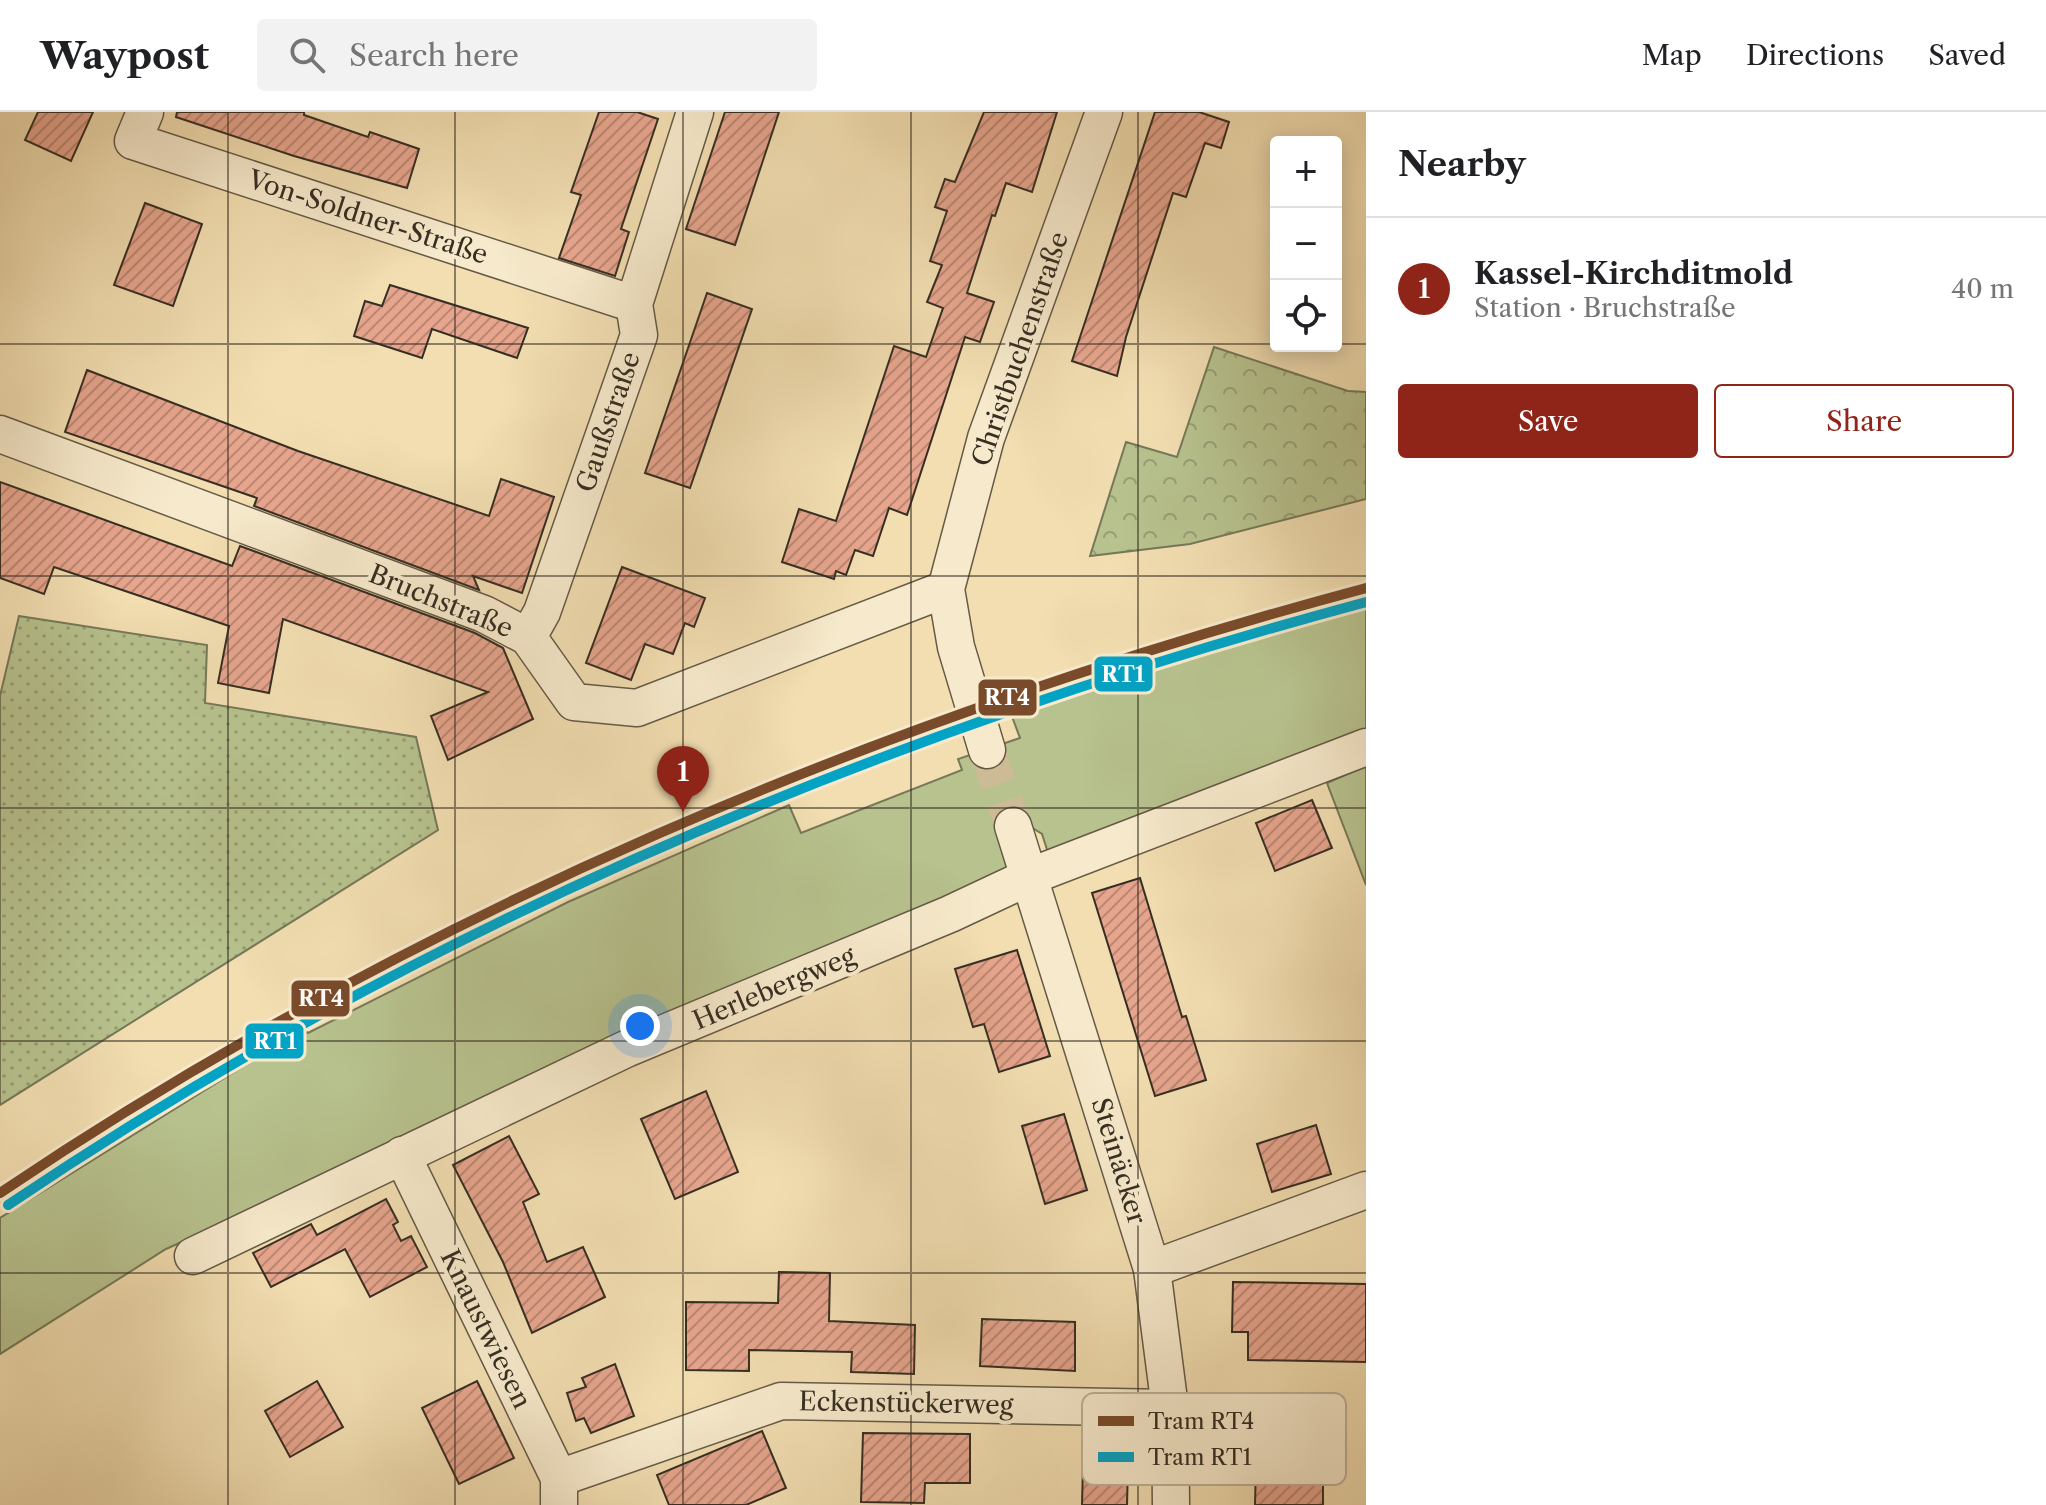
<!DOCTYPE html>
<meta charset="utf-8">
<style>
body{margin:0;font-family:"Libre Caslon Text",serif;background:#f2f2f2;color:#202124}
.controls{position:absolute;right:24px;top:24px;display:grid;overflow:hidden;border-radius:8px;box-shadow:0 4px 20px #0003}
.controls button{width:72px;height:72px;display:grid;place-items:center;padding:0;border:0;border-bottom:2px solid #e0e0e0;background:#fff;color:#202124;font:40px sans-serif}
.you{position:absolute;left:640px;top:914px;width:28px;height:28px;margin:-20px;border:6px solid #fff;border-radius:50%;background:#1a73e8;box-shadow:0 0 0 12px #1a73e833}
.badge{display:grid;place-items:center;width:52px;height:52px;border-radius:50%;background:#8f2418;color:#fff;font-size:26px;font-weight:700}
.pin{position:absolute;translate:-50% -66px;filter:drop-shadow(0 2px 4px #0008)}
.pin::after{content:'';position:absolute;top:42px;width:28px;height:24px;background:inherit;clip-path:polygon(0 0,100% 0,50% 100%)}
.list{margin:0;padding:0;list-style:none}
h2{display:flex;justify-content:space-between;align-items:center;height:104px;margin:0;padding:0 32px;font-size:34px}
h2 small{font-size:26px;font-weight:400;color:#757577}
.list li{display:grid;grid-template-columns:52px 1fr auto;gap:24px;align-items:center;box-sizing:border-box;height:144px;padding:0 32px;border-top:2px solid #e0e0e0}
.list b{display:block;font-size:30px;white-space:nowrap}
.list p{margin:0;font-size:26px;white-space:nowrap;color:#757577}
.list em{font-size:26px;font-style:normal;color:#757577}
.actions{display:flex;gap:16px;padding:24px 32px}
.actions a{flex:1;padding:18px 0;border:2px solid #8f2418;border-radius:8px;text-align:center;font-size:28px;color:#8f2418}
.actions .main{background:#8f2418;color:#fff}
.icon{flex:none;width:44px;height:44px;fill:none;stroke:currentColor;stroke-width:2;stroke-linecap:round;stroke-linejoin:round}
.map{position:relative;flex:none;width:1366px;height:1393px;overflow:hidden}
header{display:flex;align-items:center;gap:48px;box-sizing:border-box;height:112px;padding:0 40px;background:#fff;border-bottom:2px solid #e0e0e0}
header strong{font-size:38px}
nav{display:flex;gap:44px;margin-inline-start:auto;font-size:28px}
.search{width:560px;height:72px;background:#f2f2f2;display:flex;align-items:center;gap:20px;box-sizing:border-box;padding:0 28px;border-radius:8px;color:#757577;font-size:30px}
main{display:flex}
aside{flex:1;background:#fff}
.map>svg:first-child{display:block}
.grass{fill:#b7c28e;stroke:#767858;stroke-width:2}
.park{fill:url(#park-crowns);stroke:#767858;stroke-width:2}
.garden{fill:url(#garden-dots);stroke:#767858;stroke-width:2}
.building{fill:url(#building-hatch);stroke:#362e23;stroke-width:2}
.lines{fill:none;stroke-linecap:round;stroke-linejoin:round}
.minor-tunnel{stroke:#ccbb95;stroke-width:36;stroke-dasharray:36 18;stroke-linecap:butt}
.minor-casing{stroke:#655a46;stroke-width:39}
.minor{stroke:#f7eacc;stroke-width:36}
.tram-1-casing{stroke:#f7eacc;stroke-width:16}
.tram-2-casing{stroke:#f7eacc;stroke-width:16}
.tram-1{stroke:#7a4b2a;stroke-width:10}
.tram-2{stroke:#03a3c5;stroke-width:10}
.grid{fill:none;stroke:#362e23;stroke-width:2;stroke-opacity:0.55}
.labels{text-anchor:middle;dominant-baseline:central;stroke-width:8;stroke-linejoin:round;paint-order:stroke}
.street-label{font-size:26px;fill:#362e23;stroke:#f7eacc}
.key{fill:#f7eacc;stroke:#bdb299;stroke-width:2}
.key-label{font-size:22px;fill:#362e23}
.line-badge{stroke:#f7eacc;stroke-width:3}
.badge-label{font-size:22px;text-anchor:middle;font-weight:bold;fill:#fff}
</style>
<header>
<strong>Waypost</strong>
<div class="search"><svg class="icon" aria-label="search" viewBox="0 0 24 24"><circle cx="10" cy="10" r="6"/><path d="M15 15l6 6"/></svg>Search here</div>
<nav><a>Map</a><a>Directions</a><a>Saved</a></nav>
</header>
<main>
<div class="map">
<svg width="1366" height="1393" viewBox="0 0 1366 1393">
<defs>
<pattern id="park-crowns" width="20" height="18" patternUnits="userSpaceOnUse" patternTransform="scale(2)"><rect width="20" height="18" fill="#b7c28e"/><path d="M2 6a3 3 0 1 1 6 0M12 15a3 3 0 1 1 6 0" fill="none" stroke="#969e74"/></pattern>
<pattern id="garden-dots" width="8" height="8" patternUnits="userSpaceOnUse" patternTransform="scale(2)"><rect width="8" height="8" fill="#b7c28e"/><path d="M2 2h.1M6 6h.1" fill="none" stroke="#969e74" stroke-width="1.8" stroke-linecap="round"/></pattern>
<pattern id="building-hatch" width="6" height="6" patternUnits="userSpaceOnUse" patternTransform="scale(2)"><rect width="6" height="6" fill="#e7a58d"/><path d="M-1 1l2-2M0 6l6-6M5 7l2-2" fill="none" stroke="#bc8773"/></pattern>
</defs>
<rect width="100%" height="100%" fill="#f2deb1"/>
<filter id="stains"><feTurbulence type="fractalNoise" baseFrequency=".0025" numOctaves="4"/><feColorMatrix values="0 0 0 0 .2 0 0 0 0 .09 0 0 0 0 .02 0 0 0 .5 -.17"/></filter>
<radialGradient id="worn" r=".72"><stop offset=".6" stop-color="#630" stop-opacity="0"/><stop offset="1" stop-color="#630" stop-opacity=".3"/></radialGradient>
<g class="grass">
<polygon points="1366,491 1366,621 1050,747 1042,722 1026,712 1003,740 1008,762 166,1137 0,1242 0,1106 303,917 308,921 568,790 789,693 801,721 962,658 958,647 1020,626 1011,602"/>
<polygon points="1366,654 1366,773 1327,671"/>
</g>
<polygon class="park" points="1214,235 1348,279 1366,280 1366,387 1190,432 1090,444 1126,330 1177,345"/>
<polygon class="garden" points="19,504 207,533 205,591 416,625 438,718 0,993 0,584"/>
<g class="building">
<polygon points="38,0 93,0 71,49 25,28"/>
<polygon points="177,0 304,0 304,3 368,25 370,20 419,37 407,76 294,44 176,5"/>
<polygon points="599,0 637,0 658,7 621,117 629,120 615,164 559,146 581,83 571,80"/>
<polygon points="725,0 779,0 735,133 686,117"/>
<polygon points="984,0 1057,0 1032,80 1006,71 995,104 992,103 967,181 994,190 980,230 965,225 907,403 889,396 873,444 855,438 846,463 836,459 834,467 782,450 799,397 836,409 894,234 926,245 943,196 927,190 942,153 930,149 947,99 935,95 945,67 955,70"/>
<polygon points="1155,0 1199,0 1229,10 1221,36 1205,31 1186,85 1173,81 1126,225 1117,264 1072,249"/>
<polygon points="145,91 202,112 173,194 114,173"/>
<polygon points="390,173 528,216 517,246 432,217 422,246 354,224 365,189 382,194"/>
<polygon points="707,181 752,197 690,376 645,361"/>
<polygon points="87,258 298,339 489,404 501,367 554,385 522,481 473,464 479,478 254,394 257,386 65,320"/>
<polygon points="0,370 232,454 240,434 475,521 503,536 533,607 448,648 431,604 488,580 283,507 269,581 218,571 229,514 54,455 44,482 0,466"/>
<polygon points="622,455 705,486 694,515 685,511 673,542 645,532 631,568 586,551"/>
<polygon points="1312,688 1332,736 1275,759 1256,711"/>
<polygon points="1140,766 1182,905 1186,904 1206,968 1155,984 1092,781"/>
<polygon points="1017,838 1050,944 999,960 984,912 973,915 955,857"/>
<polygon points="706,979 738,1060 675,1087 641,1007"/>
<polygon points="1064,1002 1087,1078 1045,1092 1022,1014"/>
<polygon points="1316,1013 1331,1062 1272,1080 1257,1032"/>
<polygon points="509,1024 539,1082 523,1090 547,1150 583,1135 605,1185 532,1221 503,1150 453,1053"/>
<polygon points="386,1087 398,1110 393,1113 401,1129 411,1124 427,1155 370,1185 345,1137 271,1175 253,1141 311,1112 317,1123"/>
<polygon points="779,1160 830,1161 829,1209 915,1213 914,1262 851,1260 852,1240 749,1238 749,1259 686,1258 686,1190 778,1191"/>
<polygon points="1233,1170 1366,1172 1366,1250 1248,1248 1248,1220 1232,1220"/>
<polygon points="982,1207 1075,1210 1075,1259 980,1254"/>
<polygon points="615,1252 634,1304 591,1321 584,1306 576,1309 567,1281 586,1275 582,1266"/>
<polygon points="317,1269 343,1315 290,1345 265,1299"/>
<polygon points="477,1269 514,1346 459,1372 422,1296"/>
<polygon points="762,1319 786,1376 746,1393 669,1393 657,1363"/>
<polygon points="863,1321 970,1322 970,1371 925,1371 924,1391 861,1390"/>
<polygon points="1083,1352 1128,1353 1127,1393 1082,1393"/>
<polygon points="1256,1352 1323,1355 1323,1393 1255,1393"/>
</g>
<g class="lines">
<polyline class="minor-tunnel" points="987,638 1013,714"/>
<g class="minor-casing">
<g id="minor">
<polyline points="145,0 133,29 634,192"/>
<polyline points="0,322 484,502 528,525 574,590 637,596 946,477"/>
<polyline points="528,525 542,500 639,223 634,192 695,0"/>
<polyline points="987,638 956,535 946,477 986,326 1104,0"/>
<polyline points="1013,714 1152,1157 1170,1296 1171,1393"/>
<polyline points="402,1043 559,1366 559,1393"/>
<polyline points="193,1144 626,937 950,802 1031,764 1366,635"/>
<polyline points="1152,1157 1366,1078"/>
<polyline points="559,1366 781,1289 1170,1296"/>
</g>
</g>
<use href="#minor" class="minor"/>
<g class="tram-1-casing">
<path id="tram-1" d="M0,1081C416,801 883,605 1366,476"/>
</g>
<g class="tram-2-casing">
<path id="tram-2" d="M8,1093C421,814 886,619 1366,490"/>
</g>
<use href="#tram-1" class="tram-1"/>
<use href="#tram-2" class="tram-2"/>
</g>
<path class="grid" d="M228,0V1393M455,0V1393M683,0V1393M911,0V1393M1138,0V1393M0,232H1276M1336,232H1366M0,464H1366M0,696H1366M0,929H1366M0,1161H1366"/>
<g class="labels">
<g class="street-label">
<text transform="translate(368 105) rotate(18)">Von-Soldner-Straße</text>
<text transform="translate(1020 237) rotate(-71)">Christbuchenstraße</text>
<text transform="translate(608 310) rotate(-71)">Gaußstraße</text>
<text transform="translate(441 489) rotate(22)">Bruchstraße</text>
<text transform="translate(774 876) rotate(-23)">Herlebergweg</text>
<text transform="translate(1119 1049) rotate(73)">Steinäcker</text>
<text transform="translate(486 1217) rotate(64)">Knaustwiesen</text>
<text transform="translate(906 1291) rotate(1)">Eckenstückerweg</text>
</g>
</g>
<rect x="1082" y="1281" width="264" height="92" rx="12" class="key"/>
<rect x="1098" y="1304" width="36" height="10" fill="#7a4b2a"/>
<rect x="1098" y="1340" width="36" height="10" fill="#03a3c5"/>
<g class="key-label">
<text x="1148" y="1317">Tram RT4</text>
<text x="1148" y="1353">Tram RT1</text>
</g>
<g class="line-badge">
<rect x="1093" y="543" width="61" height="38" rx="8" fill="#03a3c5"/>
<rect x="977" y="566" width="61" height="39" rx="8" fill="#7a4b2a"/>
<rect x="290" y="867" width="61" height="39" rx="8" fill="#7a4b2a"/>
<rect x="244" y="910" width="61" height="38" rx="8" fill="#03a3c5"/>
</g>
<g class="badge-label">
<text x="1123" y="570">RT1</text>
<text x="1007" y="593">RT4</text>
<text x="321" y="894">RT4</text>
<text x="275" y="937">RT1</text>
</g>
<rect width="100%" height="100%" filter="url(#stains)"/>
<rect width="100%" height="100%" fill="url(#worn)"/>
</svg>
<div class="controls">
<button>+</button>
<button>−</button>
<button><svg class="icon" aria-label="locate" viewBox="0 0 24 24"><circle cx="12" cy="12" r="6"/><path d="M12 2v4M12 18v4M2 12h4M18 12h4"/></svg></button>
</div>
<div class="you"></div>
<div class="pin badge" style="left:683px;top:700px">1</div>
</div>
<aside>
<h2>Nearby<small></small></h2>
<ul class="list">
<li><span class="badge">1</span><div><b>Kassel-Kirchditmold</b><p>Station · Bruchstraße</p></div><em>40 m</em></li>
</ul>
<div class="actions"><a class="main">Save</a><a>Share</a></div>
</aside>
</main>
